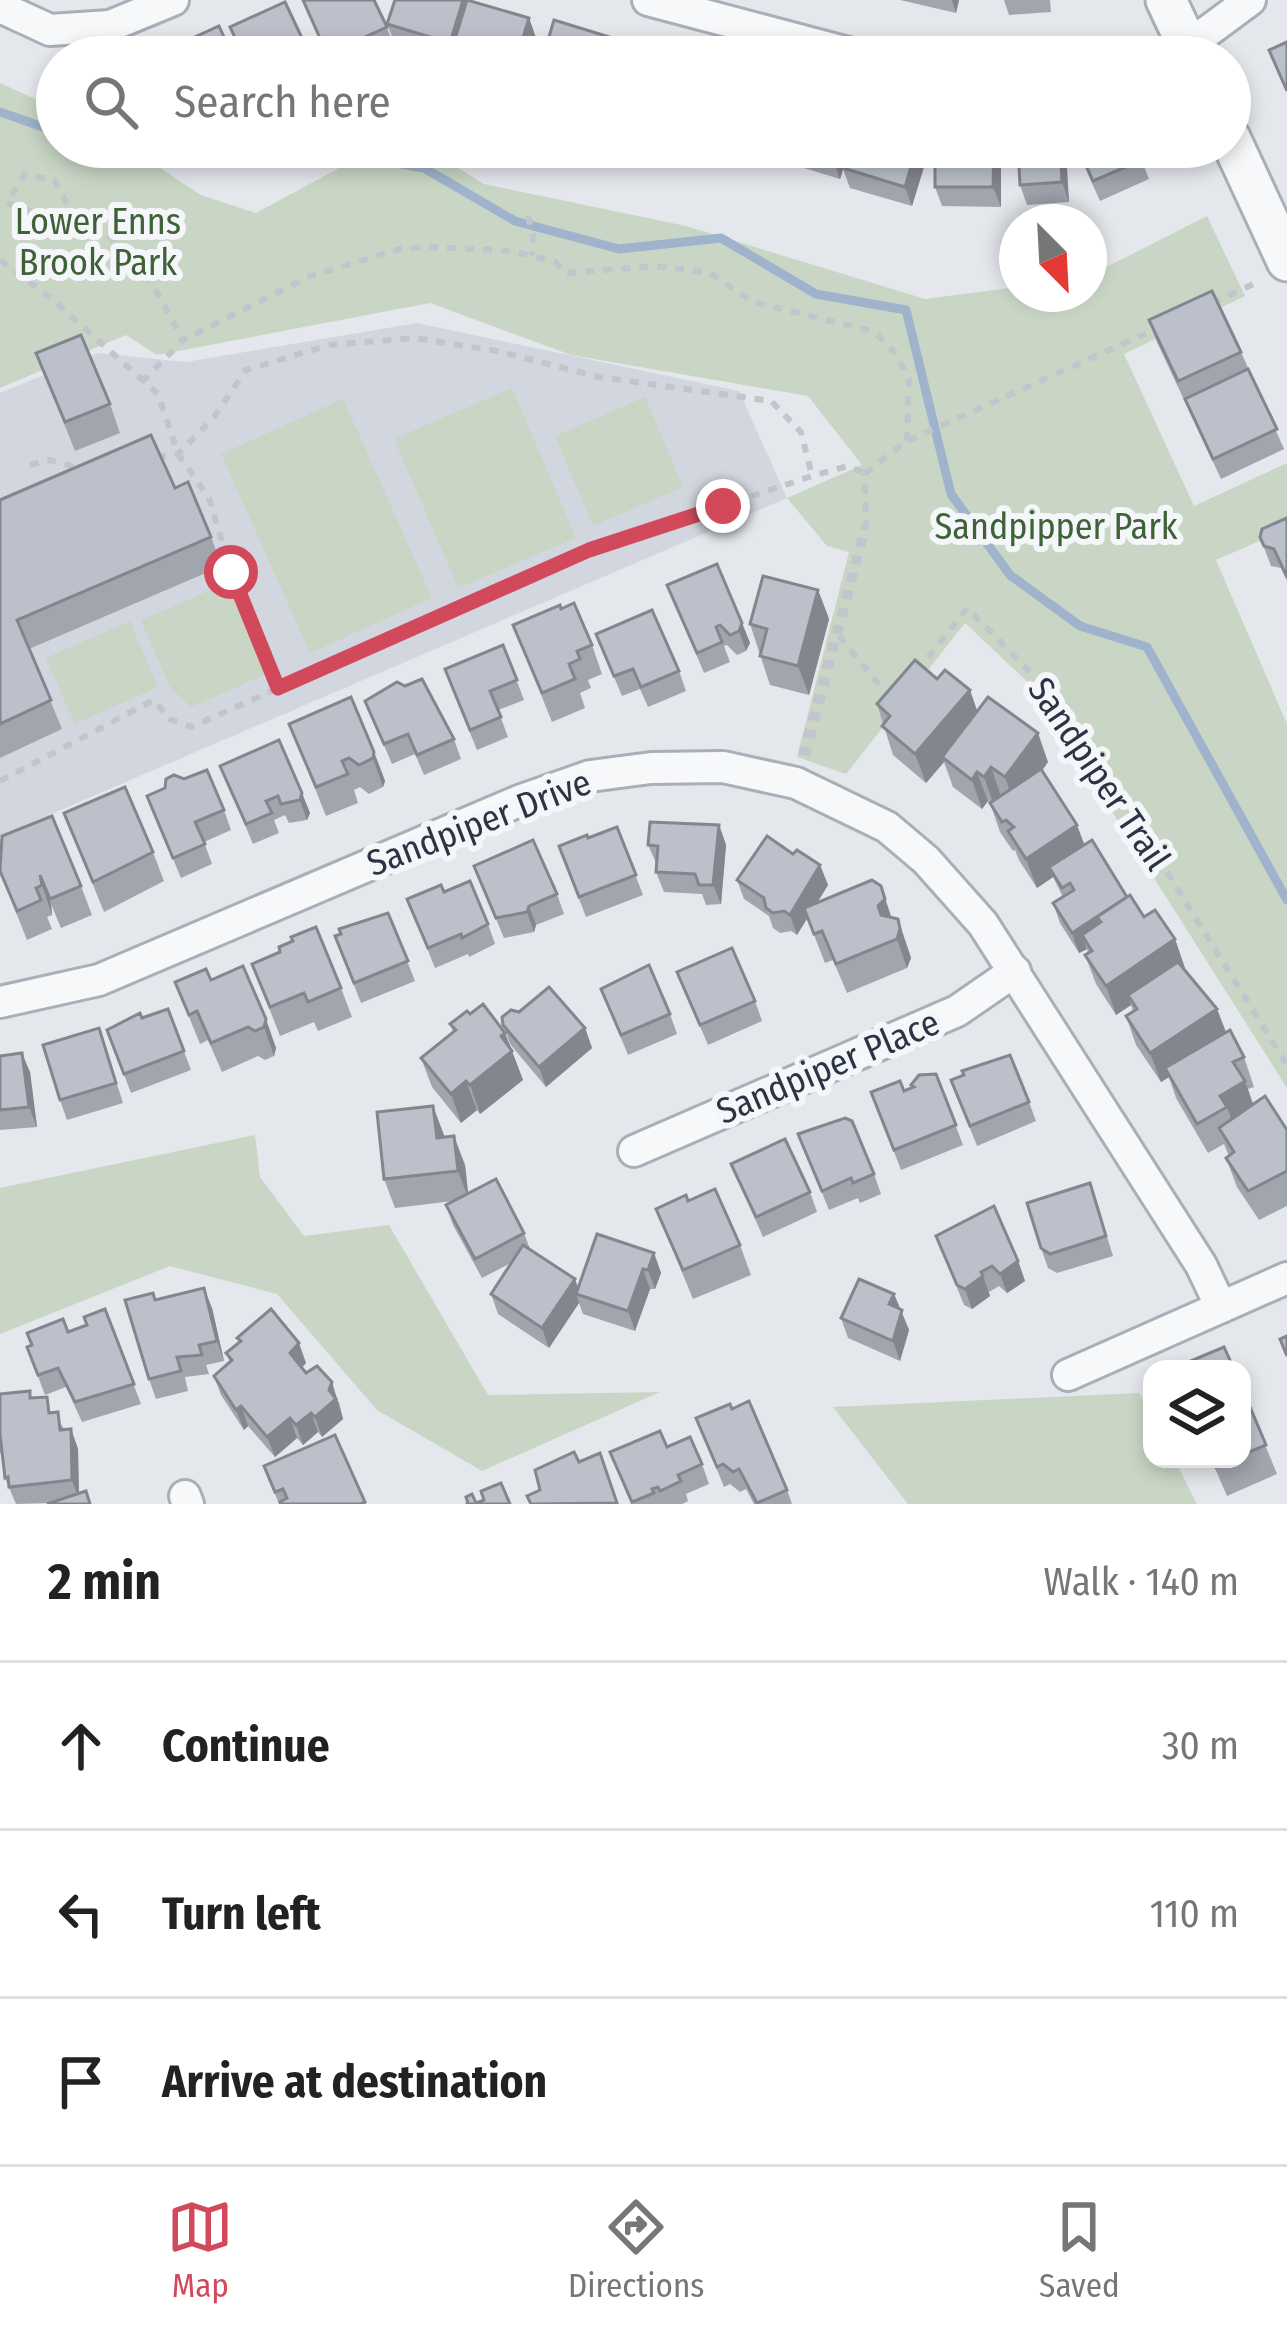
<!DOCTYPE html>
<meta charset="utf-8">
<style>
body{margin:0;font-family:"Fira Sans Condensed",sans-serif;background:#f2f2f2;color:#222}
.controls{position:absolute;right:36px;bottom:36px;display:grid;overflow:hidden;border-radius:24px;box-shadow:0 6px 18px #0003}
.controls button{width:108px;height:108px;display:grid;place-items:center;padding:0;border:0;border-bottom:3px solid #e0e0e0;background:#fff;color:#222;font:60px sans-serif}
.compass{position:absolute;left:999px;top:204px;width:108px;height:108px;border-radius:50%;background:#fff;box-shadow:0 6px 18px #0003;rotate:156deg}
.stop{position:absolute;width:36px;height:36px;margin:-27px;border:9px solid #d1495b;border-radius:50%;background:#fff}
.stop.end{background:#d1495b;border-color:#fff;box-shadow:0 3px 12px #0008}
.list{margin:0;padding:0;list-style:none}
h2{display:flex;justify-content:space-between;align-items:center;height:156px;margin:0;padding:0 48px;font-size:51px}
h2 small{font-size:39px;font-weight:400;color:#767676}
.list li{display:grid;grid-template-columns:78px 1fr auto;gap:36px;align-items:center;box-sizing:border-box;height:168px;padding:0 48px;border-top:3px solid #e0e0e0}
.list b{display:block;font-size:45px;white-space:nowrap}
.list em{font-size:39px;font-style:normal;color:#767676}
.icon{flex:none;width:66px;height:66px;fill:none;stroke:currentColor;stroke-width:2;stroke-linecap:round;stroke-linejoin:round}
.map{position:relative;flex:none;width:1287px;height:1504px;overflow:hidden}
.search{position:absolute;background:#fff;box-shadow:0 6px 18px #0003;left:36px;right:36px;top:36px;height:132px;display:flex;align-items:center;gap:30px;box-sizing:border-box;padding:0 42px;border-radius:66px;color:#767676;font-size:45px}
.sheet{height:660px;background:#fff}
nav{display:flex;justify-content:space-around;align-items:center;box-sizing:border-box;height:168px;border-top:3px solid #e0e0e0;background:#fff;font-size:33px;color:#767676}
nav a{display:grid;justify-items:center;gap:6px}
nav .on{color:#d1495b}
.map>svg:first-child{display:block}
.built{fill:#d2d6de}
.green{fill:#c9d6c5}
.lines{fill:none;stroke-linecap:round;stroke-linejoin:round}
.stream{stroke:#9fb4cc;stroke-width:9}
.minor-casing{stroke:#a9aeb7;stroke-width:36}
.tertiary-casing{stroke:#a9aeb7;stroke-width:45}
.path{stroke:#c2c5cb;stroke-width:6;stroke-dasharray:9 9;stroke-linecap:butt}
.minor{stroke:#f7f8fa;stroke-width:30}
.tertiary{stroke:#f7f8fa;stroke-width:39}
.wall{fill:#a1a5ae}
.shaded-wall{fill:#83868d}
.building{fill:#bbc0ca;stroke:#83868d;stroke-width:3}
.route{stroke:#d1495b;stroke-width:15}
.labels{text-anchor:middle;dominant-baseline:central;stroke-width:12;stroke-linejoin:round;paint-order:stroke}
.park-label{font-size:36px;fill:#3f6138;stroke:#f4f6f9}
.street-label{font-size:36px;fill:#2b3445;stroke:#f4f6f9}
</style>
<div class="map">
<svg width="1287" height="1504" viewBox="0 0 1287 1504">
<rect width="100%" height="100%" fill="#e4e7ec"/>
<polygon class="built" points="417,323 739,391 787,498 0,836 0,393 98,353 186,362"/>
<g class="green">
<polygon points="0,83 57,109 57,147 128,147 201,195 256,213 341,167 435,154 484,184 686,226 925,299 1017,287 1017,294 1089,294 1089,276 1207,216 1245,296 1124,354 1194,506 1287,463 1287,529 1216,560 1287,724 1287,1088 1033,687 965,623 846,774 797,757 849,552 827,546 787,498 862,465 808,396 571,355 430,303 157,355 126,335 0,388"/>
<polygon points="512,388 576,538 458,588 394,439"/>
<polygon points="645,397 683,487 593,526 555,436"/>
<polygon points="343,399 432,598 310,653 221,454"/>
<polygon points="230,582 269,673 191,707 170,687 141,620"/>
<polygon points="130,621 158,687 75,724 46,658"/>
<polygon points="255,1135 260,1177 304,1236 389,1225 488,1395 660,1392 482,1471 377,1410 277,1294 170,1266 0,1334 0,1188"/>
<polygon points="1139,1393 1152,1418 1152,1459 1174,1459 1197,1504 908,1504 833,1407"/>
</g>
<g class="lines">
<g class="stream">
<polyline points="0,112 57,132"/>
<polyline points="100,147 121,154 319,150 424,168 515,221 619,249 721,238 816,294 906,310 951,494 1010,575 1080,626 1147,647 1287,900"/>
</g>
<g class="minor-casing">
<g id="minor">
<polyline points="648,0 863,57"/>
<polyline points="0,7 50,30 110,26 173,0"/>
<polyline points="1164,57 1188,46 1250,0"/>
<polyline points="0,1002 99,980 519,801 590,776 651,768 723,767 796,783 887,827 926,860 983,924 1201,1265 1221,1307"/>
<polyline points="634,1151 957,1011 1015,971"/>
<polyline points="1068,1375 1287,1278"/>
<polyline points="185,1496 188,1504"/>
</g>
</g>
<g class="tertiary-casing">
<g id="tertiary">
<polyline points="1166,0 1193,57"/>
<polyline points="1230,138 1287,261"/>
</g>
</g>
<g class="path">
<polyline points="528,216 533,235 532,256"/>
<polyline points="76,219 54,180 24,175 7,203 43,216 76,219 104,230 153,285 183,340"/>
<polyline points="0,260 52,299 158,394 178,454 209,498 231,572 279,688"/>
<polyline points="1212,303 1260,281"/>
<polyline points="142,382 183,340 308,277 400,249 432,247 513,251 555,262 568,273 654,266 710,273 753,302 875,332 896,354 909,380 907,441"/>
<polyline points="157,457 178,454 214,417 246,370 329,345 415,338 497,351 599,377 771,401 801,432 812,476"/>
<polyline points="30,465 49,460 79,468"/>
<polyline points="865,473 907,441 1156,329"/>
<polyline points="839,636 890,698"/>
<polyline points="917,672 967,608 1038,680 1126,806 1287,1065"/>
<polyline points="801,755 864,525"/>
<polyline points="807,756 866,532 865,473"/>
<polyline points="0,781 154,700 169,719 191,727 589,550 812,476 848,466 865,473"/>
</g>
<use href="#minor" class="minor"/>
<use href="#tertiary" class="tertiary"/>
</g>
<g class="wall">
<polygon points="303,0 387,27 394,47 372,57 327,57"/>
<polygon points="900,0 959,0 956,13"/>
<polygon points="1004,0 1050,0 1051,12 1009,15"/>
<polygon points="529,18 536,38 530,57 437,57 395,44 387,24"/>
<polygon points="720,147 758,147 754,157"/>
<polygon points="773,147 924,147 927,157 912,206 850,188 843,169 840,179 778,160"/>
<polygon points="1018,147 1064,147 1069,202 1027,205 1020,185"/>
<polygon points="1076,147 1136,147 1149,179 1100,201"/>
<polygon points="1001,151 1001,207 942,206 935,187"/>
<polygon points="1149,320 1241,352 1284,449 1221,479 1156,340"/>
<polygon points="36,353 110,404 120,433 75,451"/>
<polygon points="175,488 211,537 222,566 29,649 62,729 0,758 0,500"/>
<polygon points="1287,518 1287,581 1281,568 1271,566 1260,537"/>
<polygon points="667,585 742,623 750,643 746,651 737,655 727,645 724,646 730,662 704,673"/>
<polygon points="818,590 829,619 809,695 770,685 750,624"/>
<polygon points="513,625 592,645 602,674 588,680 591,688 580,693 585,708 552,722"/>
<polygon points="596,634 679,671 686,691 648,707 640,689 622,696"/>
<polygon points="503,645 524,700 498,710 508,737 477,750 452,689"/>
<polygon points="365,701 454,739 461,759 424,775 415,754 392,764"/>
<polygon points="877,704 977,711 1048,762 1042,771 1084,845 1144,917 1175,939 1185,969 1217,1009 1226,1032 1244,1057 1254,1087 1248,1089 1253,1104 1287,1130 1287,1206 1259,1220 1237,1187 1226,1158 1229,1156 1224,1144 1208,1153 1176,1098 1169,1077 1161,1082 1136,1045 1126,1016 1133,1011 1131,1005 1116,1015 1096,984 1085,955 1088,953 1087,949 1079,953 1060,923 1053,903 1063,897 1053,877 1037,888 1019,860 1015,850 1013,851 1000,832 990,803 988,801 982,809 953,787 944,762 926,783 893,755"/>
<polygon points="289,724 374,752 385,781 383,787 369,794 360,787 354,790 358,803 326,816"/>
<polygon points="279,740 310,813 307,820 289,823 285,815 274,820 279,833 253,844 220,766"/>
<polygon points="147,796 224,810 231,830 204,842 212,864 181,878"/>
<polygon points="64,813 153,852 164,881 104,912"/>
<polygon points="719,825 726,845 721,904 706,905 702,894 664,892 656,872 657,865 648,845"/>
<polygon points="617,827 643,895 586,917 559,846 588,838"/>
<polygon points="793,854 820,865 828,885 817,903 898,919 911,958 907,968 847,993 833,960 825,963 807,917 797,935 791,931 780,933 773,928 769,916 744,899 737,880"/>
<polygon points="474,866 557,894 564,914 536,925 534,932 504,938"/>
<polygon points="0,872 81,886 92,915 61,928 51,904 52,915 47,917 52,929 27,940"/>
<polygon points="444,892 488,924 495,944 469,957 468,954 435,968 407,899"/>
<polygon points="388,913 415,981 361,1003 335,936"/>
<polygon points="252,964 341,988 352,1017 318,1031 314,1022 280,1036"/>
<polygon points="243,966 276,1048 274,1056 265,1060 258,1056 222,1072 208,1040 200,1044 175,982 211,980"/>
<polygon points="677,972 755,1001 762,1021 708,1045"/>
<polygon points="601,989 670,1014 677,1034 628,1055"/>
<polygon points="168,1009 191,1070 131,1093 107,1030"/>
<polygon points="470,1014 505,1033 523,1080 480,1114 477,1110 461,1123 432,1087 421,1058 453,1032 450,1024"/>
<polygon points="503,1025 585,1028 592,1048 546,1087 510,1044"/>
<polygon points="99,1028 123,1103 67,1120 60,1100"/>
<polygon points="0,1056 30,1072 37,1127 0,1130"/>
<polygon points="936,1074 963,1145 901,1170 871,1092 904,1091 912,1088 911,1085"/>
<polygon points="964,1075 1029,1102 1036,1121 977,1146 951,1080"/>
<polygon points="798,1134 874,1174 881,1194 860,1203 858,1198 829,1210"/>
<polygon points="444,1137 465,1165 468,1194 524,1233 530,1249 578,1288 654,1253 661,1273 655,1289 650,1289 635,1331 583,1314 579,1303 549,1348 498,1314 491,1294 511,1263 482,1278 453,1225 446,1205 453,1201 395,1208 384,1179"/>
<polygon points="731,1164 810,1192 817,1212 763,1237"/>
<polygon points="1090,1183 1113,1256 1057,1273 1048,1268 1041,1248"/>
<polygon points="656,1209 740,1245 751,1275 693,1299"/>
<polygon points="936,1236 1018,1261 1025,1281 1007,1293 999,1286 989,1292 990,1296 972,1309 964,1305"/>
<polygon points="894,1294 909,1330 900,1361 848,1338 841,1318"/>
<polygon points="155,1300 212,1308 224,1361 206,1365 209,1374 185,1377 188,1391 156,1399 149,1379"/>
<polygon points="105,1309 141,1404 82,1422 66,1387 45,1395 27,1347 87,1325"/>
<polygon points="237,1338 306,1363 302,1367 339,1402 343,1419 322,1437 318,1432 303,1445 297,1438 275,1457 248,1426 244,1430 221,1395 214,1376 230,1362 226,1353 239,1342"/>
<polygon points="1242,1388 1277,1474 1227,1496 1211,1459 1242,1459"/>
<polygon points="0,1394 32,1398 53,1413 65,1430 71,1429 78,1449 79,1493 50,1503 16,1504 5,1478 2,1453 0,1453"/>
<polygon points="732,1409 787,1490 792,1504 754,1504 746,1489 740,1492 730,1484 724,1487 696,1418"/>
<polygon points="335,1435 366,1504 279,1504 264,1466"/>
<polygon points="667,1447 702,1464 709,1484 686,1494 688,1501 682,1504 631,1504 610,1452"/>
</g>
<g class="shaded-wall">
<polygon points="463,0 467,0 452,49 455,57 450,43"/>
<polygon points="952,0 959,0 956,13"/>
<polygon points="529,18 536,38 530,57 517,57"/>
<polygon points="616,39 623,57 611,57"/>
<polygon points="837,147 850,147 840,179 833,159"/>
<polygon points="917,147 924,147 927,157 912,206 905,187"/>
<polygon points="994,147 1000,147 1001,151 1001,207 993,187"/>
<polygon points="1060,147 1064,147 1066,150 1069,202 1062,182"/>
<polygon points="818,590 829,619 809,695 798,666"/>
<polygon points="742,623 750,643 746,651 739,631"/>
<polygon points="970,690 980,719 942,757 944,762 926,783 915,754"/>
<polygon points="1038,733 1048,762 1015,806 1005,777"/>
<polygon points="374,752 385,781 383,787 373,758"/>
<polygon points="991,767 1001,796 994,806 984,777"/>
<polygon points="977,772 988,801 982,809 972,780"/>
<polygon points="302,793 310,813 307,820 300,800"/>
<polygon points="719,825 726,845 721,904 713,885"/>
<polygon points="1077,825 1088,854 1049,867 1053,877 1037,888 1026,859"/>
<polygon points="820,865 828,885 797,935 790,915"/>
<polygon points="40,875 51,904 52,915 42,885"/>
<polygon points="881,886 895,928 888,935 878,906"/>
<polygon points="529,906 536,925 534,932 527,912"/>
<polygon points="1097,918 1105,937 1082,935 1087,949 1079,953 1072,933"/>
<polygon points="898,919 911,958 907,968 897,939"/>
<polygon points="1175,939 1185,968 1133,1003 1128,995 1131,1005 1116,1015 1106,986"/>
<polygon points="1217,1009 1228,1038 1165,1068 1169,1077 1161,1082 1150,1053"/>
<polygon points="266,1019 276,1048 274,1056 264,1027"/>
<polygon points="585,1028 592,1048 546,1087 539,1067"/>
<polygon points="505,1033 523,1080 480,1114 470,1085 501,1036"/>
<polygon points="22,1053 30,1072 37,1127 29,1107"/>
<polygon points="466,1081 477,1110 461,1123 451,1094"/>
<polygon points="1245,1081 1255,1110 1233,1124 1227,1107 1220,1096"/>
<polygon points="433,1106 444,1135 448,1167 437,1138"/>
<polygon points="454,1136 465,1165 469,1200 458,1171"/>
<polygon points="654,1253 661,1273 655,1289 648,1270"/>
<polygon points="1018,1261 1025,1281 1007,1293 1000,1274"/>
<polygon points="643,1269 650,1289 635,1331 628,1311"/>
<polygon points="983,1276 990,1296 972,1309 965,1289"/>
<polygon points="575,1279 581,1296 576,1294 579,1303 549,1348 542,1328"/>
<polygon points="204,1288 212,1308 224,1361 217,1341"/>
<polygon points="894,1294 909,1330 900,1361 893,1341 889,1304"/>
<polygon points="299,1343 306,1363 297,1373 290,1353"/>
<polygon points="332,1382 343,1419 322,1437 315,1417"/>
<polygon points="241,1406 248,1426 244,1430 236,1410"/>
<polygon points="311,1413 318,1432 303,1445 296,1425"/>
<polygon points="290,1418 297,1438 275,1457 267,1437"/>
<polygon points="71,1429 78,1449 79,1500 72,1480"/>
</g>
<g class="building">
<polygon points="303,0 374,0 387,27 327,54"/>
<polygon points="395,0 463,0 450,43 387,24"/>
<polygon points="467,0 529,18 517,57 479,57 452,49"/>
<polygon points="285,2 311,57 244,57 230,27"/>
<polygon points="554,20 616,39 611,57 543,57"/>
<polygon points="219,26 233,57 162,57 160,53"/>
<polygon points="1287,42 1287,91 1269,50"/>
<polygon points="627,47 660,57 624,57"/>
<polygon points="794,147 837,147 833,159"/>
<polygon points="849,147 917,147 905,187 843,168"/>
<polygon points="935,147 994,147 993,187 935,187"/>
<polygon points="1018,147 1060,147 1062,182 1020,185"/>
<polygon points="1078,147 1136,147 1142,160 1093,181"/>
<polygon points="1212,291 1241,352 1178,381 1149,320"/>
<polygon points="81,335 110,404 65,422 36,353"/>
<polygon points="1248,369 1277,429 1213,459 1185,399"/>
<polygon points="151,435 175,488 188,482 211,537 17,620 51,700 0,724 0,500"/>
<polygon points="1287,518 1287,577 1274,549 1264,546 1260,537 1262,529"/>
<polygon points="717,564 742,623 739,631 730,635 720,625 716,627 722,642 697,653 667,585"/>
<polygon points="763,576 818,590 798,666 760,656 767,629 750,624"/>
<polygon points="574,603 592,645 577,651 580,659 569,664 575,679 542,693 513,625 560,605 561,609"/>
<polygon points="652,610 679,671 641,687 633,669 614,676 596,634"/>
<polygon points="503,645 517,680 490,691 501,717 470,730 445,669"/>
<polygon points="915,660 937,679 945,670 970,690 915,754 882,726 890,716 877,704"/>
<polygon points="422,679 454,739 417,755 408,734 384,744 365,701 397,682 405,686"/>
<polygon points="351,697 374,752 373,758 359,765 349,758 342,761 348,774 316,787 289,724"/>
<polygon points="988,697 1038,733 1005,777 991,767 984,777 977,772 972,780 942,757"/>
<polygon points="279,740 302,793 300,800 281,804 278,796 266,801 272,813 246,824 220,766"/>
<polygon points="1041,769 1077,825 1026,859 1008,831 1014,827 1006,820 1002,822 990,803"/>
<polygon points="207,770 224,810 195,822 205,844 173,858 147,796 165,788 166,779 174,775 184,779"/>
<polygon points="125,787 153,852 93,882 64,813"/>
<polygon points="52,816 81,886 50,899 40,875 42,885 36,888 41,900 17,911 0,871 2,836"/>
<polygon points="650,822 719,825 713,885 699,885 695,874 656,872 658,846 648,845"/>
<polygon points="617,827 636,875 579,897 559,846 587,835 588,838"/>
<polygon points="767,836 793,854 797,850 820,865 790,915 784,911 773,913 766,908 764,898 737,880"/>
<polygon points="533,840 557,894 529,906 527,912 496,918 474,866"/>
<polygon points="1092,840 1127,897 1072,933 1053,903 1074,890 1070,883 1062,888 1049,867"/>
<polygon points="872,880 881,886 885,899 878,906 881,915 898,919 900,929 897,939 836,964 822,931 814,934 804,908"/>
<polygon points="470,881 488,924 462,938 461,934 428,948 407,899 441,885 444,892"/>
<polygon points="1130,895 1144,917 1155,910 1175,939 1106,986 1085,955 1092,951 1082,935 1101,922 1097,917"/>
<polygon points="388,913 408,961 354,983 335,936 341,934 339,929"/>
<polygon points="316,927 341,988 308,1002 304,993 270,1007 252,964 280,952 279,947 293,941 291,937"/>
<polygon points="732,948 755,1001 700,1025 677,972"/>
<polygon points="1178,962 1217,1009 1150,1053 1126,1016 1137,1009 1128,995"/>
<polygon points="649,965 670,1014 621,1035 601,989"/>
<polygon points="243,966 266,1019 264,1027 255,1031 248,1027 211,1043 197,1011 189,1015 175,982 206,969 211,980"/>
<polygon points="549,987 585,1028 539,1067 503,1025 502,1017 511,1010 519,1012"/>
<polygon points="483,1004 505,1033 501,1036 512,1051 470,1085 466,1081 451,1094 421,1058 456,1030 450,1024 467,1011 470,1014"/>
<polygon points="168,1009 184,1051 124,1074 107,1030 140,1013 142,1018"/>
<polygon points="99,1028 116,1083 60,1100 43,1045"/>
<polygon points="1230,1030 1244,1057 1233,1062 1245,1081 1220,1096 1227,1107 1197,1124 1165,1068"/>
<polygon points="22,1053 29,1107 0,1110 0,1056"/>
<polygon points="1010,1055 1029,1102 970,1126 951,1080 964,1075 962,1071"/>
<polygon points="936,1074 956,1125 894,1150 871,1092 900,1081 904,1091 914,1087 911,1085 919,1075"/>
<polygon points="1265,1096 1287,1130 1287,1171 1248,1191 1226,1158 1234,1152 1219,1128"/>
<polygon points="433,1106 437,1138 454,1136 458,1171 384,1179 377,1112"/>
<polygon points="845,1118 852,1121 874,1174 853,1183 851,1178 822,1191 798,1134"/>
<polygon points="785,1139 810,1192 756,1217 731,1164"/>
<polygon points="496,1179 524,1233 475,1259 446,1205"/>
<polygon points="1090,1183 1106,1236 1050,1254 1041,1248 1027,1203"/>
<polygon points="715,1189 740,1245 683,1270 656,1209 686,1195 688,1201"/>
<polygon points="994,1206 1018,1261 1000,1274 992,1266 981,1272 983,1276 965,1289 957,1285 936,1236"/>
<polygon points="597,1234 654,1253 648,1270 643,1269 628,1311 576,1294"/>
<polygon points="523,1245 575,1279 542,1328 491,1294"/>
<polygon points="859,1279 894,1294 889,1304 902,1310 893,1341 841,1318"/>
<polygon points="204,1288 217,1341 199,1345 202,1355 177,1357 181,1371 149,1379 125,1300 153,1293 155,1300"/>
<polygon points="105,1309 134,1384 75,1402 58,1368 38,1375 27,1347 32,1345 27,1333 63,1319 68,1332 87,1325 84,1317"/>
<polygon points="271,1309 299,1343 290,1353 306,1373 317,1366 332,1382 329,1390 336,1399 315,1417 311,1413 296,1425 290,1418 267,1437 241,1406 236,1410 214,1376 232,1360 226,1353 241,1341 237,1338"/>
<polygon points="1287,1336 1287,1356 1280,1339"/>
<polygon points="1224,1347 1234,1369 1174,1369 1174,1368"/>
<polygon points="1242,1388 1266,1445 1242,1455"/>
<polygon points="30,1391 30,1398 47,1397 49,1413 58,1412 60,1430 71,1429 72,1480 9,1487 8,1477 5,1478 0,1434 0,1394"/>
<polygon points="749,1401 787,1490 757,1503 739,1469 733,1472 723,1464 717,1467 696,1418 730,1404 732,1409"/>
<polygon points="660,1431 667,1447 690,1437 702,1464 678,1475 681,1481 660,1491 658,1487 652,1489 654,1493 632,1502 610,1452"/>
<polygon points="335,1435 365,1502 360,1504 281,1504 280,1502 287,1498 283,1489 275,1492 264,1466"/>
<polygon points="574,1452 579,1462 600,1453 617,1503 531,1504 527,1496 540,1490 535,1470"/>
<polygon points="1213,1459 1234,1459 1216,1467"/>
<polygon points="501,1483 510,1504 466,1504 468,1503 466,1497 472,1494 476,1503 484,1500 481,1491"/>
<polygon points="86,1491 90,1504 47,1504"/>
</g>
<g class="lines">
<polyline class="route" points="231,572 278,688 589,550 723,506"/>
</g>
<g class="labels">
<g class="park-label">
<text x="98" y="222">Lower Enns<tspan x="98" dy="41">Brook Park</tspan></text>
<text x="1056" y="527">Sandpipper Park</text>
</g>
<g class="street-label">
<text transform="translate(1099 774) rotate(56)">Sandpiper Trail</text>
<text transform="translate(479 823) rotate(-21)">Sandpiper Drive</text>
<text transform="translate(828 1067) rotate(-23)">Sandpiper Place</text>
</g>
</g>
</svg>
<div class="controls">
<button><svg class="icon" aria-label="layers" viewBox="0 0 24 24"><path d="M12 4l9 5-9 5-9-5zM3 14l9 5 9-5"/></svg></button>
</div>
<svg class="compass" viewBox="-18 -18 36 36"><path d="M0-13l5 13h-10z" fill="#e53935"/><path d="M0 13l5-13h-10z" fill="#767676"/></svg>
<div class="stop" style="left:231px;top:572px"></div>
<div class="stop end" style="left:723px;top:506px"></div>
<div class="search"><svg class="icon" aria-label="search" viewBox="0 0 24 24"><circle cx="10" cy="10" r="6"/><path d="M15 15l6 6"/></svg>Search here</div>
</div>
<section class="sheet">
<h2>2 min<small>Walk · 140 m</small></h2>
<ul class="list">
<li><svg class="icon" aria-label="ahead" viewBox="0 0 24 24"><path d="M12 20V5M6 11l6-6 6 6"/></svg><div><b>Continue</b></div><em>30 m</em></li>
<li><svg class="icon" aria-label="left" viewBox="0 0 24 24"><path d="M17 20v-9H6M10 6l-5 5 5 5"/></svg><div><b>Turn left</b></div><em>110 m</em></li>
<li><svg class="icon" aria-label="arrive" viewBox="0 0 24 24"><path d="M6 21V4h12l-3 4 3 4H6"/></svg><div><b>Arrive at destination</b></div></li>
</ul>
</section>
<nav>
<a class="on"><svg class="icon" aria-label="map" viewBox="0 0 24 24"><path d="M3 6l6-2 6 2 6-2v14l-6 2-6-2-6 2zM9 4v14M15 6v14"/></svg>Map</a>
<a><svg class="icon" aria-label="directions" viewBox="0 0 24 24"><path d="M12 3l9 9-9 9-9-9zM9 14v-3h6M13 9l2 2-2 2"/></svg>Directions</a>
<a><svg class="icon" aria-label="saved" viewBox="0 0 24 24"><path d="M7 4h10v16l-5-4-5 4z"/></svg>Saved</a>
</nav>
